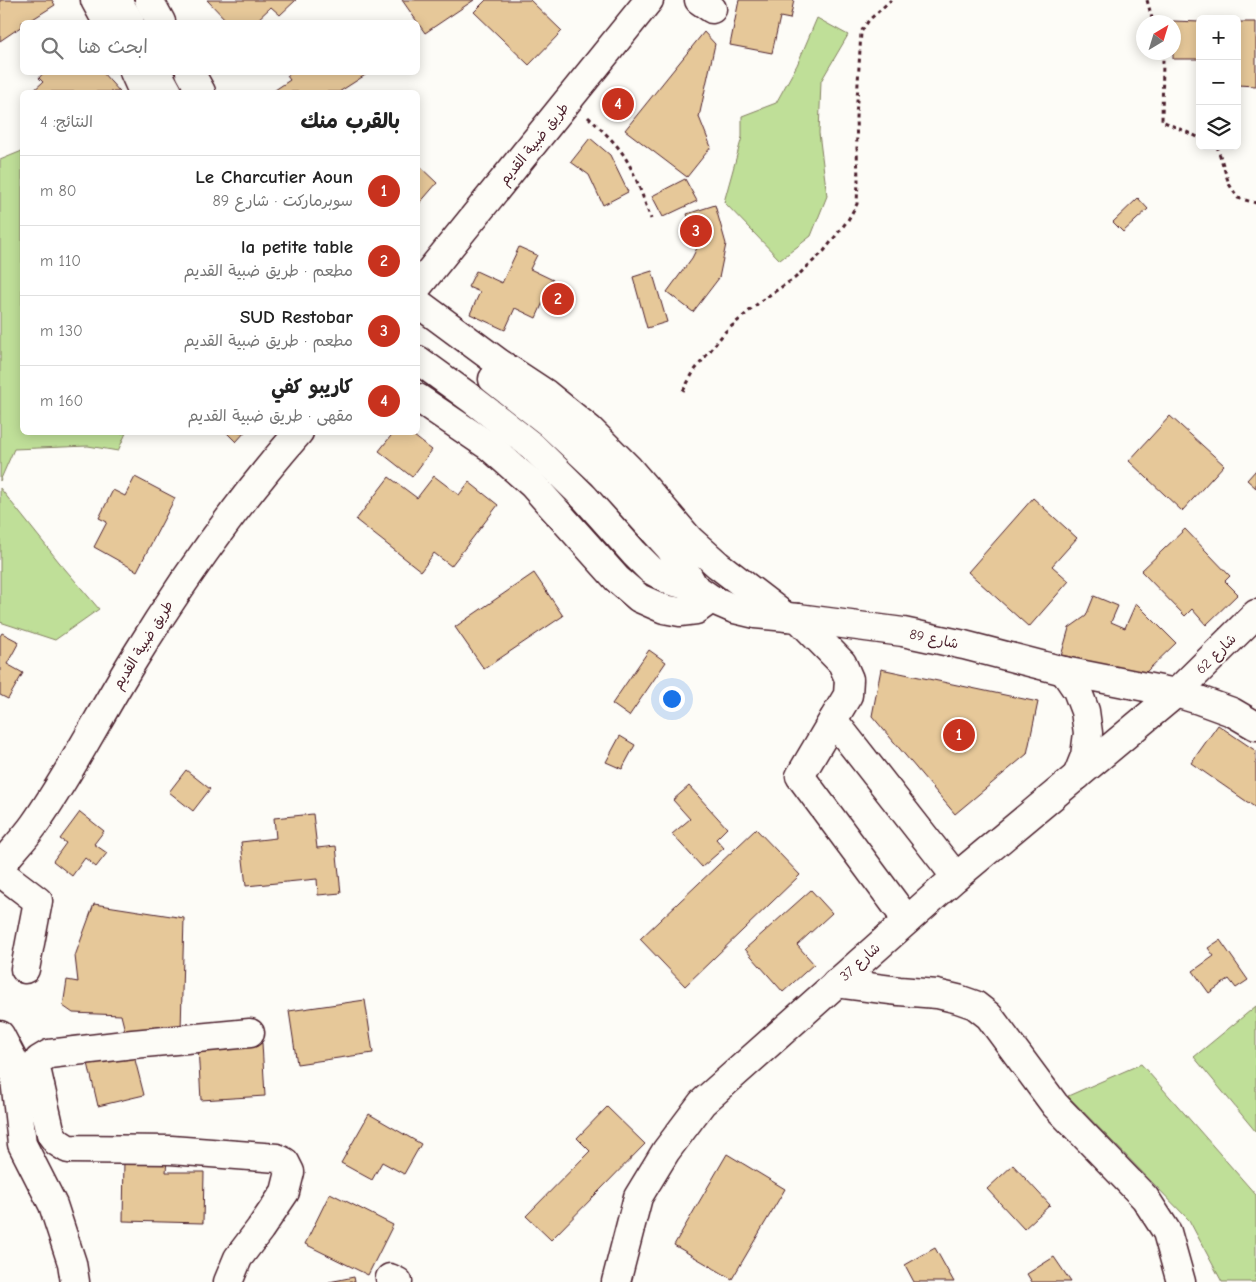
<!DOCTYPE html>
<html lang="ar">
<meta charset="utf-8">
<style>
body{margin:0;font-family:"Comic Neue","Playpen Sans Arabic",sans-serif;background:#f6f6f6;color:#222;direction:rtl}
.controls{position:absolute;right:15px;top:15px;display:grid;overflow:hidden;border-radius:8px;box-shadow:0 2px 12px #0003}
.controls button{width:45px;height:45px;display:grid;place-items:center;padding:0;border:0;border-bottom:1px solid #e0e0e0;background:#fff;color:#222;font:25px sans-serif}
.compass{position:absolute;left:1136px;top:15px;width:45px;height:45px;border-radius:50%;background:#fff;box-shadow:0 2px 12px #0003;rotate:38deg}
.you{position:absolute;left:671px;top:698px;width:18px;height:18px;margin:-12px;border:4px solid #fff;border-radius:50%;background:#1a73e8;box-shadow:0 0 0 8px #1a73e833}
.badge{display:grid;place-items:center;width:32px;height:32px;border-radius:50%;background:#c8321e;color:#fff;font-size:16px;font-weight:700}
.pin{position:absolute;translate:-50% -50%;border:2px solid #fff;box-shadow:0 1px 5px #0006}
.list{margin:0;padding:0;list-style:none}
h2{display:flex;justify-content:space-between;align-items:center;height:65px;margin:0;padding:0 20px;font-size:21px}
h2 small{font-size:16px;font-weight:400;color:#767676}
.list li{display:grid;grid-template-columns:32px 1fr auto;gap:15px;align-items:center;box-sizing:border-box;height:70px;padding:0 20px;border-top:1px solid #e0e0e0}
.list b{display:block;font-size:19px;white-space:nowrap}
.list p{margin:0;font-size:16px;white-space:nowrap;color:#767676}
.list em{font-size:16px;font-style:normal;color:#767676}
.icon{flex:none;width:28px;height:28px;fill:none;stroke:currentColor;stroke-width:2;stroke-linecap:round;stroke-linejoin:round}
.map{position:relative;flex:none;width:1256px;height:1282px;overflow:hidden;direction:ltr}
.search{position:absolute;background:#fff;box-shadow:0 2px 12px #0003;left:20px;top:20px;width:400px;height:55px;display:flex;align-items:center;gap:12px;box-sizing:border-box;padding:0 18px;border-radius:8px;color:#767676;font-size:19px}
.panel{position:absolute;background:#fff;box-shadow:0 2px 12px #0003;left:20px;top:90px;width:400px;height:345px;border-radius:8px;direction:rtl}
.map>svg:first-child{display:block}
.green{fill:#bfdf98;stroke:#847f62}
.building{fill:#e6c899;stroke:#4a1f2b}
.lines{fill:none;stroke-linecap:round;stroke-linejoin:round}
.minor-casing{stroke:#4a1f2b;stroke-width:31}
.path{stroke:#4a1f2b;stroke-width:3;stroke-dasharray:4 4;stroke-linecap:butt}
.minor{stroke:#fdfcf7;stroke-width:28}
.labels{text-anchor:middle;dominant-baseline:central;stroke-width:4;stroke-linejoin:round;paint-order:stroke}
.street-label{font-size:14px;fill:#4a1f2b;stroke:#fdfcf7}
</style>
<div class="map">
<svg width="1256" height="1282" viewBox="0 0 1256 1282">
<rect width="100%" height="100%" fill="#fdfcf7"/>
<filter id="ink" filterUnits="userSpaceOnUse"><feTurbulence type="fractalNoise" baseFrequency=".02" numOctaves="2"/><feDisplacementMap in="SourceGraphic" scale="10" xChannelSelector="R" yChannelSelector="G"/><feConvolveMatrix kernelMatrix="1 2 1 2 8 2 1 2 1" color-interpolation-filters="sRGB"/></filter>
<g filter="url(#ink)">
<g class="green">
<polygon points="817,18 848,35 821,81 819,133 827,196 811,236 780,260 724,202 742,137 742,116 776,103 797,65"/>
<polygon points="22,151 22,432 126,433 118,451 88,446 14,449 0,481 0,160"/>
<polygon points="0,488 59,562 99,609 55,640 0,622"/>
<polygon points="1256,1006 1256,1132 1194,1057"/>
<polygon points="1141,1064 1256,1195 1256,1282 1222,1282 1189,1220 1068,1096"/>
</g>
<g class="building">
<polygon points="0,0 52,0 55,5 28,22 22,22 22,26 0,41"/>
<polygon points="207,0 296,0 280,15 271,7 255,22 228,22"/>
<polygon points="402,0 474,0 425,33"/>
<polygon points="486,0 530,0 562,31 529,65 474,12"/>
<polygon points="739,0 794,0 790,19 780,17 772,53 730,45"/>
<polygon points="1173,21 1200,22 1200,59 1173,59"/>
<polygon points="1237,22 1256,22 1256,86 1237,85"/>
<polygon points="704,32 715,44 699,117 711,147 687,177 625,130"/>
<polygon points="44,72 102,72 120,92 32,92 43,82 39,78"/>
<polygon points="292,72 370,72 339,92 272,92 290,80 287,76"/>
<polygon points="590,138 610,155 628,192 603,205 589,175 571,162"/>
<polygon points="418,165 437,183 418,205"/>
<polygon points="685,179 697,201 663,217 652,196"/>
<polygon points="1138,198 1148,209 1123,232 1113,222"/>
<polygon points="715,205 726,244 719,278 693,312 667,292 692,258 699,244 687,214"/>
<polygon points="519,247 537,255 530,269 553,280 536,318 515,308 505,330 470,314 480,292 468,287 476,271 502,283"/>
<polygon points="652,271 667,322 647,328 633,277"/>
<polygon points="1170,416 1224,465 1182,511 1129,461"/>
<polygon points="226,432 245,432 236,442"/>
<polygon points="394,432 409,432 432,450 412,477 379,451"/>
<polygon points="1256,470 1256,488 1247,480"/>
<polygon points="434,476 459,495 469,482 498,505 451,566 434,553 421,571 356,520 389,477 417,498"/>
<polygon points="135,477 175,498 137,571 94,547 107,522 99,518 113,490 125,496"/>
<polygon points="1033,498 1077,538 1052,566 1069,581 1029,627 968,572"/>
<polygon points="1185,529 1230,576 1225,581 1238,594 1206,625 1192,609 1185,616 1141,571"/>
<polygon points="534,573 563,616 484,669 455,627"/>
<polygon points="1094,596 1118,606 1111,622 1125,628 1136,603 1176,643 1146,672 1126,674 1061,656 1069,628 1086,616"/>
<polygon points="2,633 19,642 7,664 23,673 8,699 0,695 0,636"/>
<polygon points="649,650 666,662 629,716 612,704"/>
<polygon points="881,669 1038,702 1027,754 955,814 872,716"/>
<polygon points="1218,725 1256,751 1256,808 1191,763"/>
<polygon points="620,736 635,745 622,769 606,762"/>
<polygon points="186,770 210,789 193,811 169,792"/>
<polygon points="689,786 727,828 716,839 724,848 702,867 672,834 690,819 673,800"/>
<polygon points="80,812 104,831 94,844 107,853 96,867 85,858 72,876 53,861 66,843 60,839"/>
<polygon points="313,814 317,848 336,846 341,893 318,895 317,879 246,886 241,842 276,838 274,818"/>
<polygon points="756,829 800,875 685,986 640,939"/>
<polygon points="811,890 832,913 797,945 814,964 783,992 745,949"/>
<polygon points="94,904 184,918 181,1030 127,1039 121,1015 73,1013 63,1006 67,980 78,982 75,956"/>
<polygon points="1220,940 1248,980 1236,988 1229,979 1209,993 1193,971 1214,956 1208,948"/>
<polygon points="365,1000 373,1053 297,1064 289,1011"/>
<polygon points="262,1043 265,1096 201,1100 198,1047"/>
<polygon points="133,1052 144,1095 98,1106 88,1063"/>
<polygon points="607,1107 645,1144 551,1240 526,1216 590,1151 577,1138"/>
<polygon points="369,1114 421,1144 404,1174 382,1162 372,1180 341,1163"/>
<polygon points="727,1154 785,1189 732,1279 674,1245"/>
<polygon points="124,1159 167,1160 166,1172 204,1172 203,1223 123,1221"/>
<polygon points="1013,1165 1050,1205 1024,1229 987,1189"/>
<polygon points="330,1193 393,1225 368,1275 305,1244"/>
<polygon points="935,1248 954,1282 914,1282 905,1265"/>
<polygon points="1054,1257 1071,1282 1032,1282 1027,1274"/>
<polygon points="354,1277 355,1282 329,1282"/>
</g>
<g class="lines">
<g class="minor-casing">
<g id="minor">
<polyline points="95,0 107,22"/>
<polyline points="117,0 130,22"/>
<polyline points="149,0 161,22"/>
<polyline points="699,0 712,9"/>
<polyline points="134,72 143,92"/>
<polyline points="157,72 168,92"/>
<polyline points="190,72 201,92"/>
<polyline points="418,286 649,0"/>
<polyline points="418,303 499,363 546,394 589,429 629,469 690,540 718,565 786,617"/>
<polyline points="418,360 473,400 532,446 585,498 634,553 651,570 671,581 694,587 711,599 734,609 755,614 798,618 903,632 964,645 1064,671 1176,693 1199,700 1232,712 1256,726"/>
<polyline points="493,379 549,423 603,474 669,547 683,567 694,587"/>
<polyline points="418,398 490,447 532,484 617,579 639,598 664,609 680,612 696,610 711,599"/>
<polyline points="798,618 842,663 849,679 848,695 833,720"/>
<polyline points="1064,671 1077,690 1085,711 1088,733 1085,756 1077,776"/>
<path d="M0,866C11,852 24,839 34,825C71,772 100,714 134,659C183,579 237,503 299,432"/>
<polyline points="0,872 38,901 25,969"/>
<polyline points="907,920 800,776 833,720 956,877"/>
<polyline points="836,983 899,991 937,994 958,999 975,1005 989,1016 1055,1105 1145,1198 1167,1232 1181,1282"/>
<polyline points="0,1035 13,1060 22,1144 53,1205 72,1263 75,1282"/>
<polyline points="390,1278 398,1282"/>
<polyline points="228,1282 238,1258 260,1229 285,1192 290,1172 285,1162 277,1158 171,1150 68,1149 57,1142 51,1134 36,1068 39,1060 49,1054 133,1044 250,1033"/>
<polyline points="616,1282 638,1197 666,1151 702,1103 956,877 1176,693 1256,614"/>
</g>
</g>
<g class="path">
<polyline points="1147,0 1153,22"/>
<polyline points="1161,52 1163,59 1162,121 1200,138"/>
<path d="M588,117C600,128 614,141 623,154C636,174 643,198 651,219"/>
<polyline points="1217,146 1229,184 1238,198 1256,203"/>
<polyline points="683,391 694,371 725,332 762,300 795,278 824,251 848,220 857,204 858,180 856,117 861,32 869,20 891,0"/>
</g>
<use href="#minor" class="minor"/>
</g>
</g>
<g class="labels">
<g class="street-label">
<text transform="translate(534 144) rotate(-51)">طريق ضبية القديم</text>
<text transform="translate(934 639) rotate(12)">شارع 89</text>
<text transform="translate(143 645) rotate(-58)">طريق ضبية القديم</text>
<text transform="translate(1216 654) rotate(-45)">شارع 62</text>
<text transform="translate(860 962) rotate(-42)">شارع 37</text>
</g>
</g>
</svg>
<div class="controls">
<button>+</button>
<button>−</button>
<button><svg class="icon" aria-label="layers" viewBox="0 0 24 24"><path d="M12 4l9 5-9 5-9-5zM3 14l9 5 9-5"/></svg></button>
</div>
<svg class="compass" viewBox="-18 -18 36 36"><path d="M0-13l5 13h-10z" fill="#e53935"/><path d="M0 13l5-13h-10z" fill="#767676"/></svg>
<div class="you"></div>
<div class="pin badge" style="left:959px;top:735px">1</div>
<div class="pin badge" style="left:558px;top:299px">2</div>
<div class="pin badge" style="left:696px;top:231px">3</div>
<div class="pin badge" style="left:618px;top:104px">4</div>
<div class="search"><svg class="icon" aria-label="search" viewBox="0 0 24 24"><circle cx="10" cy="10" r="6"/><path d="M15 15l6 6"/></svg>ابحث هنا</div>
<section class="panel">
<h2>بالقرب منك<small>النتائج: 4</small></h2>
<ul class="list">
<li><span class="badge">1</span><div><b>Le Charcutier Aoun</b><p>سوبرماركت · شارع 89</p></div><em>80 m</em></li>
<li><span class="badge">2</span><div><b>la petite table</b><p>مطعم · طريق ضبية القديم</p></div><em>110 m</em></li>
<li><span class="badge">3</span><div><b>SUD Restobar</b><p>مطعم · طريق ضبية القديم</p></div><em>130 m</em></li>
<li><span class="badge">4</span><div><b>كاريبو كفي</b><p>مقهى · طريق ضبية القديم</p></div><em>160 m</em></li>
</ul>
</section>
</div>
